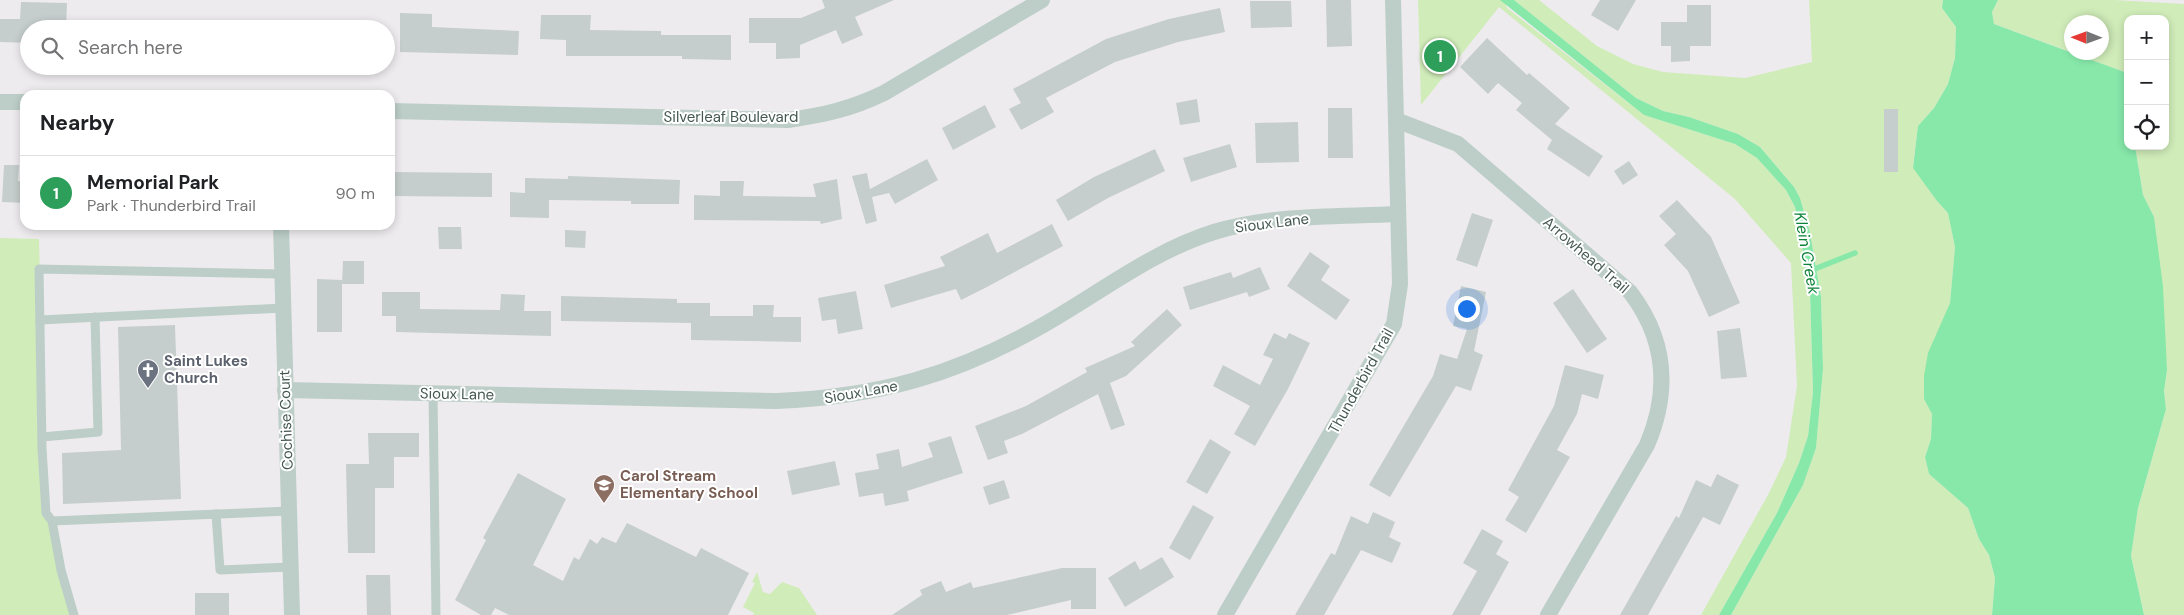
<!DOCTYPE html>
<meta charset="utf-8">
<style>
body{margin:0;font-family:"DM Sans",sans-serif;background:#f6f6f6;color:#202124}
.controls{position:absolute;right:15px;top:15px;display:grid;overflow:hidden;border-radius:10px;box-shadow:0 2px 8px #0003}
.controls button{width:45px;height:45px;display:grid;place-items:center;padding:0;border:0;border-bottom:1px solid #e0e0e0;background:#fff;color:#202124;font:25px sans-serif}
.compass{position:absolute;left:2064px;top:15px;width:45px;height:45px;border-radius:50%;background:#fff;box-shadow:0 2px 8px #0003;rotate:271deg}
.you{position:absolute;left:1466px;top:308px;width:18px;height:18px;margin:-12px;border:4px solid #fff;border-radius:50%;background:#1a73e8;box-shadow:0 0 0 8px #1a73e833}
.badge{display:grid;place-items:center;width:32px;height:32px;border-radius:50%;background:#1f725d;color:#fff;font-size:16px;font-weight:700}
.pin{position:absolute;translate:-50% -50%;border:2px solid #fff;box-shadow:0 1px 5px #0006}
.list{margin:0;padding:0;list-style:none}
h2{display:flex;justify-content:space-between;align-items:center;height:65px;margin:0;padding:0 20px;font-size:21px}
h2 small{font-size:16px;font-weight:400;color:#757577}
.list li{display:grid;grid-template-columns:32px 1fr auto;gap:15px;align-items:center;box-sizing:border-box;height:75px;padding:0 20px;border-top:1px solid #e0e0e0}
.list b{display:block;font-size:19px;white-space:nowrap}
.list p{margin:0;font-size:16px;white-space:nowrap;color:#757577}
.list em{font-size:16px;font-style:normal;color:#757577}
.icon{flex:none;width:28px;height:28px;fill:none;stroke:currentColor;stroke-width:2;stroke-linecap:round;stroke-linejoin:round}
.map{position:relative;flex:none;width:2184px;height:615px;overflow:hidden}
.search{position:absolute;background:#fff;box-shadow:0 2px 8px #0003;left:20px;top:20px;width:375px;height:55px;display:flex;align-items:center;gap:12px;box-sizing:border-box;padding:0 18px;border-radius:28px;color:#757577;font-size:19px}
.panel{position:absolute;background:#fff;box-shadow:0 2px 8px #0003;left:20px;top:90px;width:375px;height:140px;border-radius:15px}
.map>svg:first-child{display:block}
.green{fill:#d0ecb9}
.water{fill:#87e8aa}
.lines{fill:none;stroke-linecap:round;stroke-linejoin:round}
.stream{stroke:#87e8aa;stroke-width:5.5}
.building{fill:#c5cecc}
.lane{stroke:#bccec7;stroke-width:9}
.street{stroke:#bccec7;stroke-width:16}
.labels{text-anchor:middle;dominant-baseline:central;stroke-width:4;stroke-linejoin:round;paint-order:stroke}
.street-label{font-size:15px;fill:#445851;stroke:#fff}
.worship-label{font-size:15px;font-weight:bold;fill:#5b616d;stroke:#fff;text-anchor:start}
.education-label{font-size:15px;font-weight:bold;fill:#785e54;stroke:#fff;text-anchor:start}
.water-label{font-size:16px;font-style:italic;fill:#10833a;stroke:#fff}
</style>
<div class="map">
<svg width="2184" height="615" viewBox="0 0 2184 615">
<rect width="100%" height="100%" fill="#eeebee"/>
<g class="green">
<polygon points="1418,0 1504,0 1507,8 1644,115 1735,144 1757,158 1786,190 1795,207 1810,292 1813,392 1808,436 1799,463 1777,513 1719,615 1701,615 1769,493 1786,457 1797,386 1791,263 1735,199 1499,7 1421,105"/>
<polygon points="1514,0 1539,0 1597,46 1633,64 1663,72 1745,78 1812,62 1809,0 1943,0 1942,8 1956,27 1955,58 1948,84 1934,108 1918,126 1913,167 1937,201 1948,213 1955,247 1950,303 1941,325 1924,399 1932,414 1931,439 1925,457 1929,474 1968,508 1979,539 1989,555 1995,578 1992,615 1731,615 1803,485 1816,448 1823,369 1821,297 1810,233 1800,198 1794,187 1760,147 1738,134 1689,117 1663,111 1636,98"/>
<polygon points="1998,0 2114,0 2184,4 2184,615 2144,615 2131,556 2138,508 2166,409 2164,391 2167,370 2154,217 2143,195 2135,146 2165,146 2165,19 2128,19 2128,77 2127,73 2072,53 2102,52 2102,22 2072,22 2071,52 1994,24 1992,12"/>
<polygon points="0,238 39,239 46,512 76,615 0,615"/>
<polygon points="757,572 763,592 770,594 782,582 799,588 817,615 753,615 754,613 743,607 755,583 752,582"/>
</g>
<g class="water">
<polygon points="1500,0 1514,0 1636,98 1663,111 1689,117 1738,134 1760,147 1794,187 1800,198 1810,233 1821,297 1823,369 1816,448 1803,485 1731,615 1719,615 1777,513 1799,463 1808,436 1813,392 1810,292 1795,207 1786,190 1757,158 1735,144 1644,115"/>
<polygon points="1943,0 1998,0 1992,12 1994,24 2127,73 2128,146 2135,146 2143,195 2154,217 2163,287 2167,370 2164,391 2166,409 2138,508 2131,556 2144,615 1992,615 1995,578 1989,555 1979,539 1968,508 1929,474 1925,457 1931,439 1932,414 1924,399 1924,376 1928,353 1950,303 1955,247 1948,213 1937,201 1913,168 1918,126 1934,108 1948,84 1955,58 1956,27 1942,8"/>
</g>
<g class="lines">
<polyline class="stream" points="1812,270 1855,253"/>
</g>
<g class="building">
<polygon points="822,0 894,0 855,17 863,35 842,44 836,30 800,45 800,58 776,59 776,43 749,43 749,18 801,18 825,8"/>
<polygon points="1326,0 1351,0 1352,46 1327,47"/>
<polygon points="1600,0 1636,0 1618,31 1591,15"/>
<polygon points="1250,1 1291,1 1292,27 1251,28"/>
<polygon points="21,2 67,3 66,29 29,29 29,43 0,42 0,19 20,19"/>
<polygon points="1687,5 1711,5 1711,46 1690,46 1690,61 1671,62 1671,46 1661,46 1661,22 1687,22"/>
<polygon points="1220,8 1225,32 1178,42 1115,62 1046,98 1054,112 1021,130 1009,109 1021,103 1013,89 1106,39 1169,19"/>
<polygon points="400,13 432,14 432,27 519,31 518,55 400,52"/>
<polygon points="541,15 591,15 590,30 661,31 661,35 731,35 731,60 682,59 682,56 566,56 566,40 540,39"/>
<polygon points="1487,38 1527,75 1529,73 1570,108 1555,124 1603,156 1589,177 1547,149 1552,140 1516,110 1522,103 1498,83 1488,94 1460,67"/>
<polygon points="1197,99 1200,122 1180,125 1176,103"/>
<polygon points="985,105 996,127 953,150 942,128"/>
<polygon points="1328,108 1352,108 1353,158 1328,158"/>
<rect x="1884" y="109" width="14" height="63"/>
<polygon points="1298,122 1299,162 1256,163 1255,123"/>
<polygon points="1230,144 1237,167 1191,182 1183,158"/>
<polygon points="1155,149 1165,171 1108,198 1068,221 1056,200 1094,177"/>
<polygon points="927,159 938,180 895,204 889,193 872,197 877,221 866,224 852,176 867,173 870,189"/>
<polygon points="1629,161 1638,175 1623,185 1614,171"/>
<polygon points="4,165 19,165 18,181 25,181 25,203 2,202"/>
<polygon points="390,172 492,173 492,197 390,196"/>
<polygon points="568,176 680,180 679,204 631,204 631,201 549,200 549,218 510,217 510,192 525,193 525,178 568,179"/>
<polygon points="837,179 842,219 821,224 820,221 694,220 694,195 720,196 720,181 744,181 743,196 816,197 813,184"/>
<polygon points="1677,200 1711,237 1740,303 1709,317 1688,271 1664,245 1676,234 1659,216"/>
<polygon points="1472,213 1493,220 1477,267 1456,260"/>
<polygon points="1052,224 1063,246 985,288 961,300 956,289 891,308 884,285 945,266 940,257 988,233 997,253"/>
<polygon points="438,227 461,227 462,249 439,249"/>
<polygon points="565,230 586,231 585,248 565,247"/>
<polygon points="1310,252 1330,266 1321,280 1350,300 1336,320 1287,286"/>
<polygon points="343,261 364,261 364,284 342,284"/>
<polygon points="1260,267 1270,289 1249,297 1247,292 1190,310 1183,287 1231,272 1233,278"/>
<polygon points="317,279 342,280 342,332 317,332"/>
<polygon points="1461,286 1486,292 1474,351 1483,355 1471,391 1456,386 1390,497 1369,485 1433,376 1440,354 1457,359 1467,329 1453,326"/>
<polygon points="1573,289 1607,339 1587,353 1553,303"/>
<polygon points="856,291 863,329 838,334 836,319 822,321 818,298"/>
<polygon points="382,292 420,292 420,309 500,310 501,294 525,295 524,311 551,311 551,336 396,332 396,316 382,316"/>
<polygon points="561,296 677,299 677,303 710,303 710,316 753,316 753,305 774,305 773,317 801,317 801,342 691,340 691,323 561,321"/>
<polygon points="1167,309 1182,325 1126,376 1110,383 1125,425 1111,430 1098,394 1022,434 1004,441 1008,453 988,460 975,426 1026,406 1087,372 1085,368 1135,346 1131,342"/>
<polygon points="175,325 181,499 63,504 62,453 121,450 118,327"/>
<polygon points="1740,328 1747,377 1721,379 1717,331"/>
<polygon points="1274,333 1286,339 1289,333 1310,343 1288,389 1255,446 1234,434 1250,406 1213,386 1223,365 1260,385 1273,359 1263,355"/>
<polygon points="1565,365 1604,375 1598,399 1582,394 1577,414 1557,450 1570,457 1526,533 1505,520 1519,497 1508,490 1554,406"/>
<polygon points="368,433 419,433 419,457 394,457 394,488 375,488 375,553 348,553 346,464 369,464"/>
<polygon points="951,436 963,473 907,491 909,501 885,506 883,493 859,497 855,473 879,469 876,454 899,449 902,467 933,457 928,443"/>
<polygon points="1210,439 1231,452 1207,494 1186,482"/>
<polygon points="835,461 840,485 792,495 787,471"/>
<polygon points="518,473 566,499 533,565 563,581 574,557 579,560 590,539 597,544 602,537 616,543 627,523 696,557 701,548 749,573 728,615 509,615 495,608 491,615 481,615 455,600 486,540 483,538"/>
<polygon points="1717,474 1739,485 1720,525 1703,517 1648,615 1620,615 1676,516 1679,518 1696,480 1711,487"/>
<polygon points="1004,480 1010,498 989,505 983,487"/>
<polygon points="1193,505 1214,517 1190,560 1169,548"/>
<polygon points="1373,512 1395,522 1389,537 1401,543 1392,563 1361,550 1324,615 1295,615 1331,553 1335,555 1351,516 1368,524"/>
<polygon points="1482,529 1503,541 1496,554 1509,562 1480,615 1452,615 1477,571 1463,563"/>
<polygon points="1162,557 1174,577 1125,607 1108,578 1135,561 1140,570"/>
<polygon points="1062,568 1096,568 1096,609 1071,609 1071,600 1007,615 892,615 922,595 920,590 941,581 946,592 971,582 973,588"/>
<polygon points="366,575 390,575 391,615 367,615"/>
<rect x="195" y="593" width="34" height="22"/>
</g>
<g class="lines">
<g class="lane">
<polyline points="282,274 39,269 42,448 46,513 52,521 289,511"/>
<polyline points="40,320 283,308"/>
<polyline points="433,393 436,615"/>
<polyline points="42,437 98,432 95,317"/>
<polyline points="216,514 220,570 290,567"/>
<polyline points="52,521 61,570 74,615"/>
</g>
<g class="street">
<polyline points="0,102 25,102"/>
<path d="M390,111L788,120C824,115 851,109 884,93L1042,0"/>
<path d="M1396,120L1458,144L1630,292C1666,339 1670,391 1647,445L1548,615"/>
<polyline points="281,225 292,615"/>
<path d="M285,390L776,401C878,397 956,375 1045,324C1101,292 1153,251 1214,232C1273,214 1337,217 1398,214"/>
<polyline points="1225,615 1394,324 1400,284 1393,0"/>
</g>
</g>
<defs>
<g id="church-pin" transform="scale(1.125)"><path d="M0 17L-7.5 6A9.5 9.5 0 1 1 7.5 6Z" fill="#6b7280" stroke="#fff"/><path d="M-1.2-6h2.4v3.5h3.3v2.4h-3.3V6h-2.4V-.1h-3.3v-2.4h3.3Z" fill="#fff"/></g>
<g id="school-pin" transform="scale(1.125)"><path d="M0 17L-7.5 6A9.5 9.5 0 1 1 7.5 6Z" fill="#8d6e63" stroke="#fff"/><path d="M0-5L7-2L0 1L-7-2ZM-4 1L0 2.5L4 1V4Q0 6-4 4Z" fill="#fff"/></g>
</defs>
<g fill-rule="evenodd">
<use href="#church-pin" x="148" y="370"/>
<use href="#school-pin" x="604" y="485"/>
</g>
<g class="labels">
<g class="street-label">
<text x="731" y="117">Silverleaf Boulevard</text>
<text transform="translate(1272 223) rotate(-7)">Sioux Lane</text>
<text transform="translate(1586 255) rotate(41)">Arrowhead Trail</text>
<text transform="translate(1361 381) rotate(-61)">Thunderbird Trail</text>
<text transform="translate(861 392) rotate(-10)">Sioux Lane</text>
<text transform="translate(457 394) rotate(1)">Sioux Lane</text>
<text transform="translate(286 420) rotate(-92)">Cochise Court</text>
</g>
<g class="worship-label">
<text x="164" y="361">Saint Lukes<tspan x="164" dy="17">Church</tspan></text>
</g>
<g class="education-label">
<text x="620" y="476">Carol Stream<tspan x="620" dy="17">Elementary School</tspan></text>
</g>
<g class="water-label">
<text transform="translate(1807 253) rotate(80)">Klein Creek</text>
</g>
</g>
</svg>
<div class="controls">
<button>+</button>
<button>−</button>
<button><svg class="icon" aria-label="locate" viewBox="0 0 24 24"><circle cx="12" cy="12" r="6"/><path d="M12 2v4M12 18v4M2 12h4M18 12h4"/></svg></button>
</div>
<svg class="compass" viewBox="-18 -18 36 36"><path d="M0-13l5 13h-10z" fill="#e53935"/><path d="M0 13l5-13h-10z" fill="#757577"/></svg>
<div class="you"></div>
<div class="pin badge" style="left:1440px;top:56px;background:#2e9e5b">1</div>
<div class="search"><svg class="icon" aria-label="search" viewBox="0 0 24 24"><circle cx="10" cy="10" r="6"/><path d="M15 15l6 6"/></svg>Search here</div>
<section class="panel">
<h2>Nearby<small></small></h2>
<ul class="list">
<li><span class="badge" style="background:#2e9e5b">1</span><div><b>Memorial Park</b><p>Park · Thunderbird Trail</p></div><em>90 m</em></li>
</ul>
</section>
</div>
